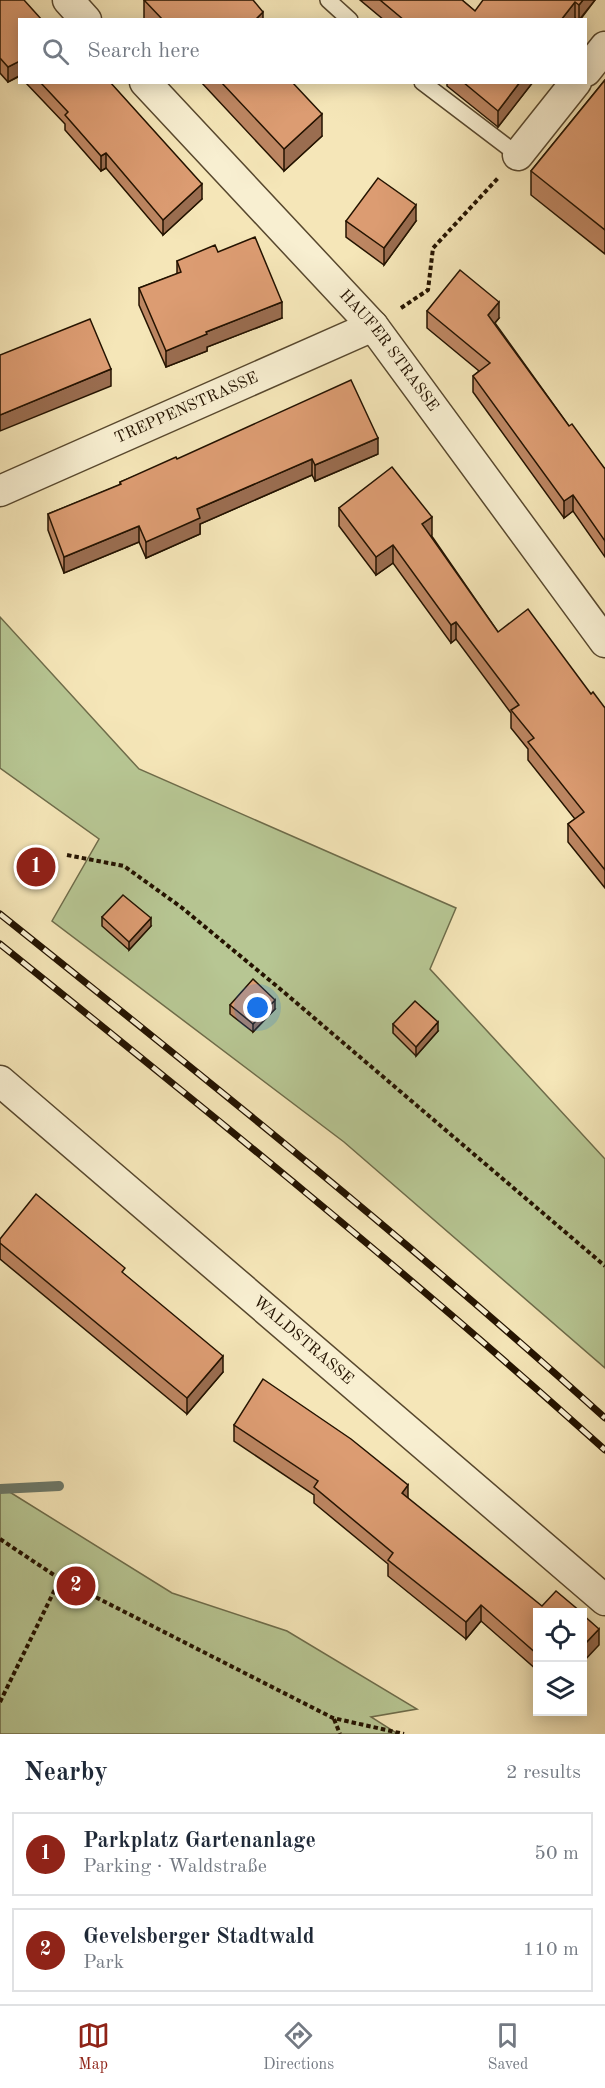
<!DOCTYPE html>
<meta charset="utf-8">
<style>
body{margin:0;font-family:"Old Standard TT",serif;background:#f6f6f7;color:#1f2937}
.controls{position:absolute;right:18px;bottom:18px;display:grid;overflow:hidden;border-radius:0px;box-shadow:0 3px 15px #0003}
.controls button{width:54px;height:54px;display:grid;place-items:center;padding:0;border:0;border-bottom:2px solid #e0e1e3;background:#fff;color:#1f2937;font:30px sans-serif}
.you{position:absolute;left:258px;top:1008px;width:21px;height:21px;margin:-15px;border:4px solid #fff;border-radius:50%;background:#1a73e8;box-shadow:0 0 0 9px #1a73e833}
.badge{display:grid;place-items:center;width:39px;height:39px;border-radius:50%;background:#8f2418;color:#fff;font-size:20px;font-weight:700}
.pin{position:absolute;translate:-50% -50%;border:3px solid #fff;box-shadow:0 2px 6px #0006}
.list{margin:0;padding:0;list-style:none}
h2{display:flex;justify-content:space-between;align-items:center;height:78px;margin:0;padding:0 24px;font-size:26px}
h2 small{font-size:20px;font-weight:400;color:#747a83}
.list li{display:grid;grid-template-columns:39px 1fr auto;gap:18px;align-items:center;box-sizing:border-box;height:84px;margin:0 12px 12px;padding:0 12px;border:2px solid #e0e1e3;border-radius:0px}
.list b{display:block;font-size:22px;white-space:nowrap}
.list p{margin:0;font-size:20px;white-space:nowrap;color:#747a83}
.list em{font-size:20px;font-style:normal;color:#747a83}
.icon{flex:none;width:33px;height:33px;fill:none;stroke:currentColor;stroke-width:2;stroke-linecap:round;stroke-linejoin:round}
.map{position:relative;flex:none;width:605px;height:1734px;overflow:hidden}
.search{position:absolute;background:#fff;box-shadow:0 3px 15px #0003;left:18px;right:18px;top:18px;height:66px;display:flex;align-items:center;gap:15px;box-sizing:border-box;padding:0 21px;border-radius:0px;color:#747a83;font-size:22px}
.sheet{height:270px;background:#fff}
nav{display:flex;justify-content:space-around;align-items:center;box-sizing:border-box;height:84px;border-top:2px solid #e0e1e3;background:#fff;font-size:16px;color:#747a83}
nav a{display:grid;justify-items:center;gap:3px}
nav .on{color:#8f2418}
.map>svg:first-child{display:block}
.green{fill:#b7c693;stroke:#6e6c4a;stroke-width:1.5}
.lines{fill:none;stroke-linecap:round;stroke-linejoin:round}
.stream{stroke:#6d7a6b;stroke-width:10}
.service-casing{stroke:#58482e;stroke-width:18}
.minor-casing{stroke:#58482e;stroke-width:33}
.path{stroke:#241300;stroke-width:4;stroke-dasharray:4.5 3;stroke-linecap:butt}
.service{stroke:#f8efd1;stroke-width:15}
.minor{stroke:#f8efd1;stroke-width:30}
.rail-casing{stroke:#241300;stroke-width:7}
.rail{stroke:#f8efd1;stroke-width:4.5;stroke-dasharray:14;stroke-linecap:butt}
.wall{fill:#bd8662;stroke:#241300;stroke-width:1.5}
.shaded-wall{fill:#9a6d50;stroke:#241300;stroke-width:1.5}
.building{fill:#dc9c72;stroke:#241300;stroke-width:1.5}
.labels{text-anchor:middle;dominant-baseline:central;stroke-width:6;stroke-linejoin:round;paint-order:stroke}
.street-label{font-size:16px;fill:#241300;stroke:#f8efd1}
</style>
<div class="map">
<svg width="605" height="1734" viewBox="0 0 605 1734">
<rect width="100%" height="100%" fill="#f5e6b8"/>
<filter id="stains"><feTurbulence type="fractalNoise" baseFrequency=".00333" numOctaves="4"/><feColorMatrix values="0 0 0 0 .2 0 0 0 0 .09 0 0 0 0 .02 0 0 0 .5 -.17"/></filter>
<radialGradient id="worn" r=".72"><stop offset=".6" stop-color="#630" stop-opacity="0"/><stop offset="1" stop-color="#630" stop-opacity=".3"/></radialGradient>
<g class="green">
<polygon points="0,617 139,769 456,908 430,969 605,1159 605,1368 344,1142 52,921 99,839 0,768"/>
<polygon points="0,1486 172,1593 287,1631 417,1709 371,1717 398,1734 0,1734"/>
</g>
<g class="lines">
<polyline class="stream" points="0,1489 59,1486"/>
<g class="service-casing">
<g id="service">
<polyline points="328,0 350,20"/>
<polyline points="422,82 518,155"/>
</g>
</g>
<g class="minor-casing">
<g id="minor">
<polyline points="68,0 86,20"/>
<polyline points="586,71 605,47"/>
<path id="s1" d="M145,82L373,326L605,642"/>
<polyline points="518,155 576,82"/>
<path id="s2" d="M0,491L373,326"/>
<path id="s3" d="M0,1081L605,1600"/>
</g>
</g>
<g class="path">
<polyline points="401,308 428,290 433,248 498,178"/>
<polyline points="67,855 124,866 181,907 279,988 605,1266"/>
<polyline points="0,1539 60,1579 333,1718 404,1734"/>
<polyline points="0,1702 60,1579"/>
<polyline points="334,1719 340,1734"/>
</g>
<use href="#service" class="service"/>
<use href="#minor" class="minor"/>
<g class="rail-casing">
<g id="rail">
<path d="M0,914C205,1078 410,1242 605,1418"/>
<path d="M0,944C205,1109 410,1274 605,1450"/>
</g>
</g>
<use href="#rail" class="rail"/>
</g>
<g class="wall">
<polygon points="0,0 20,20 20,76 8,82 0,73"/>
<polygon points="144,0 253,0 263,20 144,20"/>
<polygon points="360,0 462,0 475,11 595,0 580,20 577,20 575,18 574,20 384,20"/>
<polygon points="605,80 605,254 531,195 531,171"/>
<polygon points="25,82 101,82 202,199 163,235 106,168 101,171 65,130 65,124"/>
<polygon points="201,82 292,82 322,136 284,171"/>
<polygon points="447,82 533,82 498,127 447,86"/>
<polygon points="346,221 416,221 384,265 346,237"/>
<polygon points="218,252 282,318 207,347 207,351 166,367 139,305 139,288 177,274 177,261"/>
<polygon points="427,311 499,318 495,323 569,426 605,469 605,557 573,511 564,518 473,392 473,376 479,371 427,328"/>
<polygon points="378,454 315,481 312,475 200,524 200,534 146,558 139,542 64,573 48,530 48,514 120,485 120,482 177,459"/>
<polygon points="339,508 432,535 431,535 498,632 591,694 605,708 605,888 568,842 568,824 575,819 528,760 528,749 511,728 511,713 456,639 451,643 393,563 376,575 339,526"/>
<polygon points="102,917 151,926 129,950 102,926"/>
<polygon points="230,1005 275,1009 253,1032 230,1014"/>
<polygon points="393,1024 438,1031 416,1056 393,1033"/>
<polygon points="0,1239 125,1275 223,1372 187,1414 0,1259"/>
<polygon points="234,1425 408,1499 537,1612 537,1670 481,1621 466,1639 388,1576 388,1564 314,1503 314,1495 234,1441"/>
</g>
<g class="shaded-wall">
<polygon points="583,0 595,0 579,20 579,5"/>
<polygon points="575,2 575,18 574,20 561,20"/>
<polygon points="263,12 263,20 255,20"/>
<polygon points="19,61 19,76 8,82 8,67"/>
<polygon points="520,82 533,82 498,127 498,111"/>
<polygon points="322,114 322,136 284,171 284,149"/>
<polygon points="106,153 106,168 101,171 101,156"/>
<polygon points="202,184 202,199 163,235 163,220"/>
<polygon points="416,205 416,221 384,265 384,248"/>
<polygon points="282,302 282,318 207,347 207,351 166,367 166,351 206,332"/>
<polygon points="499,302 499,318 488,331 488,315"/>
<polygon points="111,369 111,386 0,431 0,415"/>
<polygon points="378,438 378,454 315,481 315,465"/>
<polygon points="312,459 312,475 200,524 200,534 146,558 146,542 197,509"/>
<polygon points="573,495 573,511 564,518 564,501"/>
<polygon points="432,517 432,535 422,542 422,524"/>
<polygon points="139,526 139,542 64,573 64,557"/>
<polygon points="393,545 393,563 376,575 376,557"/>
<polygon points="456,622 456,639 451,643 451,625"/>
<polygon points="151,918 151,926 129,950 129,942"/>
<polygon points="275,1000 275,1009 253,1032 253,1024"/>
<polygon points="438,1022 438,1031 416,1056 416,1047"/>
<polygon points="223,1356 223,1372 187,1414 187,1398"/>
<polygon points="408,1485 408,1501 402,1493"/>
<polygon points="481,1605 481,1621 466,1639 466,1622"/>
<polygon points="599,1629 599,1645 582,1663 582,1647"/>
</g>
<g class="building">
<polygon points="0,0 24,0 42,20 20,20 20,61 8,67 0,58"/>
<polygon points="144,0 253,0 263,12 255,20 163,20"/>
<polygon points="380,0 462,0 475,11 483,0 583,0 579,5 575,2 561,20 404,20"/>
<polygon points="605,80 605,230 531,171"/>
<polygon points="40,82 110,82 202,184 163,220 106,153 101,156 65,115 68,112"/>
<polygon points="221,82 292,82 322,114 284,149"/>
<polygon points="463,82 520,82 498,111"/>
<polygon points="378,178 416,205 384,248 346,221"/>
<polygon points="255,237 282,302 206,332 207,334 166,351 139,288 181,272 177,261 215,245 218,252"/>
<polygon points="460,270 499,302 488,315 569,426 572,424 605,469 605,541 573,495 564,501 473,376 490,363 427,311"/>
<polygon points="90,319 111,369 0,415 0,355"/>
<polygon points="351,380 378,438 315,465 312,459 197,509 200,518 146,542 139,526 64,557 48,514 121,484 120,482 176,457 177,459"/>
<polygon points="392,467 432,517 422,524 498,632 528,609 591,694 593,692 605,708 605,870 568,824 584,812 528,742 534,738 511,710 519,705 456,622 451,625 393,545 376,557 339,508"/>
<polygon points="123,895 151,918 129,942 102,917"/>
<polygon points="253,979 275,1000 253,1024 230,1005"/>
<polygon points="415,1001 438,1022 416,1047 393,1024"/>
<polygon points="36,1194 125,1268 122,1272 223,1356 187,1398 0,1243 0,1239"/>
<polygon points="263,1379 351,1439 408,1485 402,1493 542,1606 556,1591 581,1612 537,1612 537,1654 481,1605 466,1622 388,1560 393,1553 314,1487 318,1481 234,1425"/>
<polygon points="582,1614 599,1629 582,1647"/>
</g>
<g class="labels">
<g class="street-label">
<text stroke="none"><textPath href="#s1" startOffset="363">HAUFER STRASSE</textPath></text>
<text stroke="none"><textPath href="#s2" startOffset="204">TREPPENSTRASSE</textPath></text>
<text stroke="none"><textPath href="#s3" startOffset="399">WALDSTRASSE</textPath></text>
</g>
</g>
<rect width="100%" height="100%" filter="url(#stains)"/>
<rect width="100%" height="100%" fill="url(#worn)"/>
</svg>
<div class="controls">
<button><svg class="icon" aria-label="locate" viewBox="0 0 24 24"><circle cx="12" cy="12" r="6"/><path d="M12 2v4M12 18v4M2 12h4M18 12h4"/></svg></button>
<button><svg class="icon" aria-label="layers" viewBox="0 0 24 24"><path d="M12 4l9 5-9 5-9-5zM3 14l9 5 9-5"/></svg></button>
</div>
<div class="you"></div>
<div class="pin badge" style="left:36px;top:867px">1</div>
<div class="pin badge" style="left:76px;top:1586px">2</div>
<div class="search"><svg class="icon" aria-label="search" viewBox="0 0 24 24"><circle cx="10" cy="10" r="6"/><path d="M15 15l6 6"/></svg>Search here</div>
</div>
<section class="sheet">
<h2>Nearby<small>2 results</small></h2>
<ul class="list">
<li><span class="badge">1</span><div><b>Parkplatz Gartenanlage</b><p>Parking · Waldstraße</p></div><em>50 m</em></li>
<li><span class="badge">2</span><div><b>Gevelsberger Stadtwald</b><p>Park</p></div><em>110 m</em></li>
</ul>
</section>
<nav>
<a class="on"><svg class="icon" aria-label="map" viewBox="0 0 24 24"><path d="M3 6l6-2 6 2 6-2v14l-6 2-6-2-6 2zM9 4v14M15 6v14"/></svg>Map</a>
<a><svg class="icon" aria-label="directions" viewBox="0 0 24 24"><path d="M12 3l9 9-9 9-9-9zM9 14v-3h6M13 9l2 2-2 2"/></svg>Directions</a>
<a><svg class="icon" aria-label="saved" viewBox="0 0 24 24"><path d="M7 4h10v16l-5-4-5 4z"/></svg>Saved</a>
</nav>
